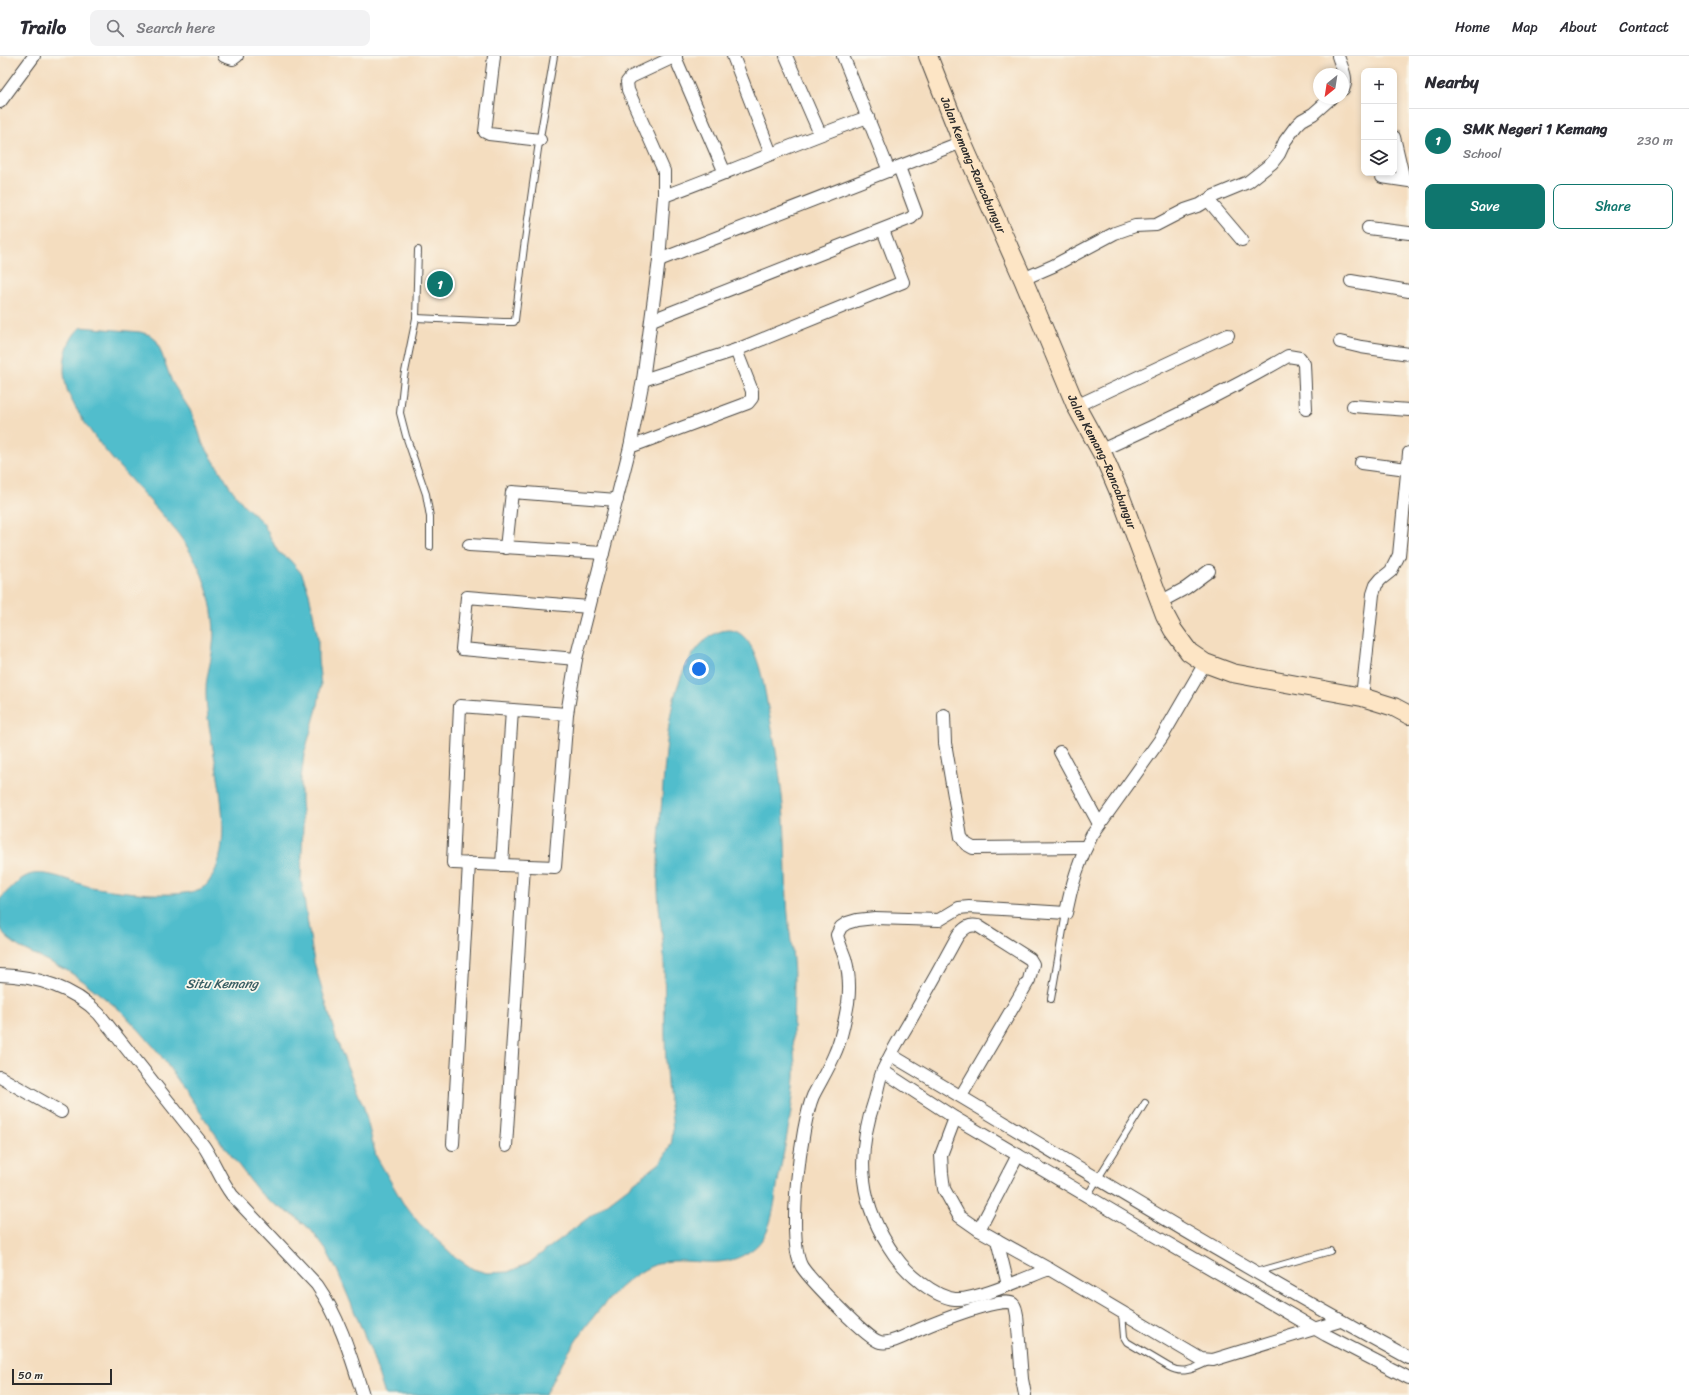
<!DOCTYPE html>
<meta charset="utf-8">
<style>
body{margin:0;font-family:Sriracha,sans-serif;background:#f2f2f3;color:#2b2b33}
.controls{position:absolute;right:12px;top:12px;display:grid;overflow:hidden;border-radius:8px;box-shadow:0 2px 6px #0003}
.controls button{width:36px;height:36px;display:grid;place-items:center;padding:0;border:0;border-bottom:1px solid #e1e1e2;background:#fff;color:#2b2b33;font:20px sans-serif}
.compass{position:absolute;left:1313px;top:12px;width:36px;height:36px;border-radius:50%;background:#fff;box-shadow:0 2px 6px #0003;rotate:210deg}
.scale{position:absolute;left:12px;bottom:10px;width:100px;box-sizing:border-box;padding-left:4px;border:2px solid #2b2b2b;border-top:0;font-size:11px;line-height:14px;white-space:nowrap;color:#2b2b2b;-webkit-text-stroke:3px #fbf7ec;paint-order:stroke}
.you{position:absolute;left:699px;top:613px;width:14px;height:14px;margin:-10px;border:3px solid #fff;border-radius:50%;background:#1a73e8;box-shadow:0 0 0 6px #1a73e833}
.badge{display:grid;place-items:center;width:26px;height:26px;border-radius:50%;background:#0f766e;color:#fff;font-size:13px;font-weight:700}
.pin{position:absolute;translate:-50% -50%;border:2px solid #fff;box-shadow:0 1px 4px #0006}
.list{margin:0;padding:0;list-style:none}
h2{display:flex;justify-content:space-between;align-items:center;height:52px;margin:0;padding:0 16px;font-size:17px}
h2 small{font-size:13px;font-weight:400;color:#7c7c81}
.list li{display:grid;grid-template-columns:26px 1fr auto;gap:12px;align-items:center;box-sizing:border-box;height:64px;padding:0 16px;border-top:1px solid #e1e1e2}
.list b{display:block;font-size:15px;white-space:nowrap}
.list p{margin:0;font-size:13px;white-space:nowrap;color:#7c7c81}
.list em{font-size:13px;font-style:normal;color:#7c7c81}
.actions{display:flex;gap:8px;padding:12px 16px}
.actions a{flex:1;padding:9px 0;border:1px solid #0f766e;border-radius:8px;text-align:center;font-size:14px;color:#0f766e}
.actions .main{background:#0f766e;color:#fff}
.icon{flex:none;width:22px;height:22px;fill:none;stroke:currentColor;stroke-width:2;stroke-linecap:round;stroke-linejoin:round}
.map{position:relative;flex:none;width:1409px;height:1339px;overflow:hidden}
header{display:flex;align-items:center;gap:24px;box-sizing:border-box;height:56px;padding:0 20px;background:#fff;border-bottom:1px solid #e1e1e2}
header strong{font-size:19px}
nav{display:flex;gap:22px;margin-inline-start:auto;font-size:14px}
.search{width:280px;height:36px;background:#f2f2f3;display:flex;align-items:center;gap:10px;box-sizing:border-box;padding:0 14px;border-radius:8px;color:#7c7c81;font-size:15px}
main{display:flex}
aside{flex:1;background:#fff}
.map>svg:first-child{display:block}
.water{fill:#51bdcc;stroke:#3e747c}
.lines{fill:none;stroke-linecap:round;stroke-linejoin:round}
.lane-casing{stroke:#494641;stroke-width:8}
.street-casing{stroke:#494641;stroke-width:14}
.secondary-casing{stroke:#494641;stroke-width:20}
.lane{stroke:#fff;stroke-width:6}
.street{stroke:#fff;stroke-width:12}
.secondary{stroke:#fde5c5;stroke-width:18}
.labels{text-anchor:middle;dominant-baseline:central;stroke-width:3.5;stroke-linejoin:round;paint-order:stroke}
.street-label{font-size:12px;fill:#2b2b2b;stroke:#fbf7ec}
.water-label{font-size:13px;font-style:italic;fill:#385e63;stroke:#fbf7ec}
</style>
<header>
<strong>Trailo</strong>
<div class="search"><svg class="icon" aria-label="search" viewBox="0 0 24 24"><circle cx="10" cy="10" r="6"/><path d="M15 15l6 6"/></svg>Search here</div>
<nav><a>Home</a><a>Map</a><a>About</a><a>Contact</a></nav>
</header>
<main>
<div class="map">
<svg width="1409" height="1339" viewBox="0 0 1409 1339">
<rect width="100%" height="100%" fill="#fbf7ec"/>
<filter id="ink" filterUnits="userSpaceOnUse"><feTurbulence type="fractalNoise" baseFrequency=".025" numOctaves="2"/><feDisplacementMap in="SourceGraphic" scale="8" xChannelSelector="R" yChannelSelector="G"/><feConvolveMatrix kernelMatrix="1 2 1 2 8 2 1 2 1" color-interpolation-filters="sRGB"/></filter>
<filter id="wash" filterUnits="userSpaceOnUse"><feTurbulence type="fractalNoise" baseFrequency=".012" numOctaves="4" result="noise"/><feDisplacementMap in="SourceGraphic" scale="16" xChannelSelector="R" yChannelSelector="G"/><feGaussianBlur stdDeviation="0.9" result="paint"/><feColorMatrix in="noise" values="0 0 0 0 0 0 0 0 0 0 0 0 0 0 0 0 0 1.4 0 .05"/><feComposite in="paint" operator="in"/></filter>
<g filter="url(#wash)">
<rect width="100%" height="100%" fill="#f4ddbf"/>
<path class="water" d="M81,271L140,276L150,279L157,285L172,326L190,354L197,370L202,386L230,431L243,448L263,467L278,496L289,503L302,518L309,537L318,582V603L321,629L318,649L304,699L301,723V745L303,769L301,824L314,906L337,985L364,1052L376,1100L403,1147L419,1167L454,1200L473,1213L487,1217L508,1216L529,1207L660,1107C664,1101 668,1095 671,1088C675,1073 671,1058 669,1044C667,1031 666,1019 666,1007C664,972 665,937 664,902C663,880 659,858 658,836C657,796 661,756 664,717C667,685 669,651 681,621C687,606 697,589 711,580C754,553 763,625 768,652C774,681 779,710 782,740C786,774 785,809 787,844C788,871 794,898 794,925C794,943 793,960 793,977C793,992 796,1007 795,1022C792,1056 785,1091 778,1125C774,1147 773,1178 753,1193C727,1213 704,1204 674,1205C622,1205 565,1296 545,1339H385L371,1295L337,1214L326,1194L311,1174L296,1161L272,1147L259,1136L223,1089L159,997L140,975L121,955L83,925L68,915L19,891L7,882L0,872V843C9,834 18,823 29,819C46,813 74,827 91,831C114,835 194,847 208,827C243,780 205,688 206,634C206,619 212,604 213,589C216,566 210,540 202,519C196,505 188,491 179,479C143,433 96,394 70,341C60,320 62,287 81,271Z"/>
</g>
<g filter="url(#ink)">
<g class="lines">
<g class="lane-casing">
<g id="lane">
<polyline points="418,194 416,262 404,321 400,357 406,380 426,438 430,461 430,491"/>
<polyline points="416,262 503,266 514,266 515,264 524,191 538,93 554,0"/>
<polyline points="1051,943 1066,857"/>
<polyline points="1087,1140 1145,1047"/>
<polyline points="1257,1216 1330,1195"/>
<path d="M1122,1257L1124,1281L1127,1286L1169,1311C1183,1319 1195,1312 1208,1306"/>
</g>
</g>
<g class="street-casing">
<g id="street">
<polyline points="224,0 233,3 237,0"/>
<polyline points="494,0 485,76 489,78 540,84"/>
<polyline points="733,0 771,98"/>
<polyline points="786,0 820,78"/>
<polyline points="843,0 889,115"/>
<path d="M1338,0C1341,10 1349,24 1343,33"/>
<polyline points="675,1 725,117"/>
<polyline points="0,46 34,0"/>
<polyline points="1394,81 1404,124"/>
<polyline points="1382,121 1409,125"/>
<path d="M664,140C733,115 799,85 868,61"/>
<polyline points="1208,144 1242,184"/>
<polyline points="1368,172 1409,177"/>
<polyline points="659,204 962,86"/>
<polyline points="1023,223 1053,210 1115,177 1135,170 1156,169 1185,154 1200,149 1214,140 1248,126 1272,107 1279,98 1285,85 1296,70 1302,64 1313,58 1331,42"/>
<polyline points="1351,225 1409,235"/>
<polyline points="652,264 911,162 916,157 899,111"/>
<polyline points="1340,286 1361,291 1409,298"/>
<polyline points="643,324 736,294 903,226 883,174"/>
<polyline points="1076,350 1228,279"/>
<polyline points="1353,350 1409,354"/>
<polyline points="630,391 748,347 752,342 752,335 736,294"/>
<path d="M1099,395C1164,366 1227,336 1288,300L1300,302L1304,308L1306,353"/>
<polyline points="1361,407 1407,413"/>
<polyline points="469,489 603,497"/>
<polyline points="506,492 512,436 617,444"/>
<polyline points="1160,546 1186,532 1209,515"/>
<polyline points="576,603 462,593 467,541 589,551"/>
<polyline points="1362,641 1373,538 1376,529 1381,523 1391,515 1399,499 1409,397"/>
<polyline points="567,658 460,650 453,807 555,811 567,658 576,603 630,391 643,324 659,204 664,140 664,115 628,34 627,26 631,21 676,0"/>
<polyline points="944,659 945,687 961,781 966,788 973,792 1086,791"/>
<polyline points="1060,696 1099,768"/>
<polyline points="502,809 512,654"/>
<path d="M0,919C36,920 74,932 99,958L203,1089C214,1105 220,1123 232,1139L317,1229C340,1262 351,1301 363,1339"/>
<path d="M891,999C1063,1101 1233,1207 1409,1302"/>
<polyline points="883,1015 955,1062 1143,1173 1326,1279 1409,1322"/>
<polyline points="0,1021 61,1056"/>
<path d="M961,1040L1029,924L1033,908L1030,903L978,870C968,868 965,872 958,879C944,905 929,932 914,958C904,976 892,994 883,1014C879,1023 878,1033 875,1043C855,1101 859,1149 895,1200C907,1217 934,1241 955,1243C976,1245 1027,1221 1049,1213"/>
<polyline points="955,1062 941,1099 942,1117 944,1133 959,1160 979,1174"/>
<polyline points="453,1088 469,807"/>
<polyline points="506,1090 524,810"/>
<polyline points="1018,1099 979,1174 1049,1213 1201,1303 1213,1304 1340,1265"/>
<polyline points="997,1184 1008,1229"/>
<path d="M1025,1339L1022,1323L1017,1259C1016,1255 1016,1250 1013,1248C1002,1239 932,1268 918,1274C908,1278 891,1289 880,1286C868,1284 810,1223 802,1211C786,1185 801,1068 813,1040C820,1026 829,1012 835,997C842,982 845,963 848,947C850,932 849,916 845,902C842,894 839,887 837,879L841,871L847,867L857,864L875,862L939,864L959,852L969,851L1066,857C1071,831 1080,802 1092,779L1162,681L1205,607"/>
</g>
</g>
<g class="secondary-casing">
<g id="secondary">
<path id="s1" d="M928,0L962,86L1023,223L1076,350L1104,401L1119,436L1165,559L1173,574L1189,596L1205,607L1232,617L1362,641L1394,651L1409,659"/>
</g>
</g>
<use href="#lane" class="lane"/>
<use href="#street" class="street"/>
<use href="#secondary" class="secondary"/>
</g>
</g>
<g class="labels">
<g class="street-label">
<text stroke="none"><textPath href="#s1" startOffset="118">Jalan Kemang–Rancabungur</textPath></text>
<text stroke="none"><textPath href="#s1" startOffset="442">Jalan Kemang–Rancabungur</textPath></text>
</g>
<g class="water-label">
<text x="222" y="927">Situ Kemang</text>
</g>
</g>
</svg>
<div class="controls">
<button>+</button>
<button>−</button>
<button><svg class="icon" aria-label="layers" viewBox="0 0 24 24"><path d="M12 4l9 5-9 5-9-5zM3 14l9 5 9-5"/></svg></button>
</div>
<svg class="compass" viewBox="-18 -18 36 36"><path d="M0-13l5 13h-10z" fill="#e53935"/><path d="M0 13l5-13h-10z" fill="#7c7c81"/></svg>
<div class="scale">50 m</div>
<div class="you"></div>
<div class="pin badge" style="left:440px;top:228px">1</div>
</div>
<aside>
<h2>Nearby<small></small></h2>
<ul class="list">
<li><span class="badge">1</span><div><b>SMK Negeri 1 Kemang</b><p>School</p></div><em>230 m</em></li>
</ul>
<div class="actions"><a class="main">Save</a><a>Share</a></div>
</aside>
</main>
